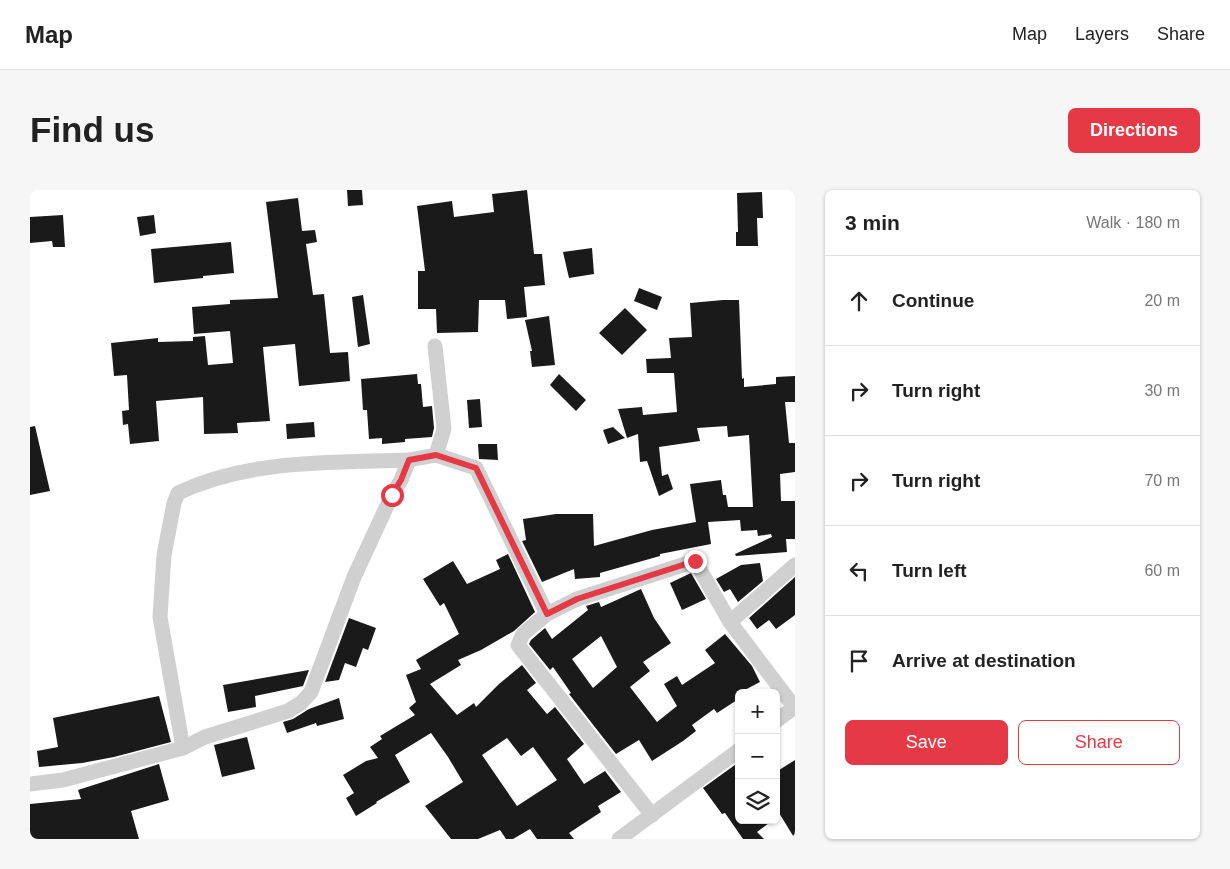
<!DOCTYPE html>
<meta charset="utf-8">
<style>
body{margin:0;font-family:Arial,sans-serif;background:#f6f6f6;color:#222}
.controls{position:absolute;right:15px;bottom:15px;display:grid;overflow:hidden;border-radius:8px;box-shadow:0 1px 4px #0004}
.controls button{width:45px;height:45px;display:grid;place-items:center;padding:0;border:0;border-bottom:1px solid #e0e0e0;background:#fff;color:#222;font:25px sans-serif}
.stop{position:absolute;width:15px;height:15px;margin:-11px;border:4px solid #e63946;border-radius:50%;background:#fff}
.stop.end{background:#e63946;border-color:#fff;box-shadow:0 1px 5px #0008}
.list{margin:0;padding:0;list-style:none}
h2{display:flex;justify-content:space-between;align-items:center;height:65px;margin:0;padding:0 20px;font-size:21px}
h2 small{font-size:16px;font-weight:400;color:#767676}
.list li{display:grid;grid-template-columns:32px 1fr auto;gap:15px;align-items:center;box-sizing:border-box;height:90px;padding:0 20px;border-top:1px solid #e0e0e0}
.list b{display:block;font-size:19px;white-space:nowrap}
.list em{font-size:16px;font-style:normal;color:#767676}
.actions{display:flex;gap:10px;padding:15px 20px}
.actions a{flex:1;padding:11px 0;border:1px solid #e63946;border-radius:8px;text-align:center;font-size:18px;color:#e63946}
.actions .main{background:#e63946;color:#fff}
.icon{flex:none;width:28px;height:28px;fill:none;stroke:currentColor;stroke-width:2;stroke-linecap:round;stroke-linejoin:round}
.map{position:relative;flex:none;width:765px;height:649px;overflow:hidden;border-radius:8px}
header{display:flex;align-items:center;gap:30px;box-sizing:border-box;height:70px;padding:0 25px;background:#fff;border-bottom:1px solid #e0e0e0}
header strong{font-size:24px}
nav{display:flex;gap:28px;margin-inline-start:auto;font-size:18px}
.intro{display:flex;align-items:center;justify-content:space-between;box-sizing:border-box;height:120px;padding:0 30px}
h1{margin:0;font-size:35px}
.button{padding:12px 22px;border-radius:8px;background:#e63946;color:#fff;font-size:18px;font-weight:700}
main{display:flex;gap:30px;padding:0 30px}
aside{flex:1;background:#fff;border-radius:8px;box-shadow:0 1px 4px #0004}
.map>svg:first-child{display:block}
.building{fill:#1a1a1a;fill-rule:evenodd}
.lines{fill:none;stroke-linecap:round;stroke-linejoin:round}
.street{stroke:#d0d0d0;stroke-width:15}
.route{stroke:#e63946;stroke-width:6}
</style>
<header>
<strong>Map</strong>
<nav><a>Map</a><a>Layers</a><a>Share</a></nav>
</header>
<div class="intro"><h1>Find us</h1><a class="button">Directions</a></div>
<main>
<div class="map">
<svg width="765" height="649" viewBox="0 0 765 649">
<rect width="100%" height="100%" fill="#fff"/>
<g class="building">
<polygon points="317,0 332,0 333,15 318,16"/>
<polygon points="497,0 504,64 512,64 515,95 494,97 497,127 477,129 475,110 449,110 448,142 407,143 406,119 388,119 388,81 395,81 387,16 422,11 424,27 464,22 462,4"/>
<polygon points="732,2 733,28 727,28 728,56 706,56 706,42 708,42 707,3"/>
<polygon points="268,8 272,41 285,40 287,52 276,54 283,105 294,104 300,163 318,162 320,191 269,196 265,154 233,157 240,231 207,233 208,243 174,244 173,207 126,211 129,251 100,254 98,234 93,235 92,221 99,220 97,185 84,186 81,153 128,148 128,152 163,151 163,147 175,146 178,175 203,173 200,141 164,144 162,117 200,114 200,110 248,108 236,12"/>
<polygon points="33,25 35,57 23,57 22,51 0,53 0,27"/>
<polygon points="124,25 126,43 110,46 107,27"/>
<polygon points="201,52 204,83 173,86 173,88 124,93 121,59"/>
<polygon points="562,58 564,84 539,88 533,62"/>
<polygon points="609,98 632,107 627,120 604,111"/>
<polygon points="333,105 340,154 328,157 322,107"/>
<polygon points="693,110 709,110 712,189 714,188 714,197 746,194 746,187 765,186 765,212 755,212 759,253 765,253 765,282 750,284 751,311 765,311 765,349 756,349 757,362 706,366 705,364 742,347 741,344 728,346 727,340 711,341 710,330 678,332 681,354 630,364 630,366 570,383 570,387 545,389 544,379 512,392 492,351 496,350 493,329 526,324 563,324 564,356 622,340 666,332 660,294 691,290 693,305 696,305 698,317 723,317 719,245 698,247 697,236 667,238 670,251 629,257 632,286 638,284 643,299 629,306 617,271 610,272 608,244 597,248 588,219 612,217 613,225 647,222 644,183 617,183 616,169 641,168 639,148 662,147 660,113"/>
<polygon points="595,118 617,140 592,165 569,143"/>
<polygon points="519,126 525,175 502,177 500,161 502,161 495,130"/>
<polygon points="387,184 388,194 391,194 393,217 402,216 404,238 402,247 375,249 375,252 352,254 352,248 339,249 337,220 333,220 331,189"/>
<polygon points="529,184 556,210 546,221 520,195"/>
<polygon points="450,209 452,237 439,238 437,210"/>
<polygon points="284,232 285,247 257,249 256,234"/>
<polygon points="5,236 20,301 0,305 0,237"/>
<polygon points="583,237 595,248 578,254 573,240"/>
<polygon points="448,254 467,254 468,270 449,269"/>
<path d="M478,364L505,422L484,441L451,460L428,470L431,475L400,494L427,525L444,513L446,517L469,494L492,475L506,493L497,500L517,524L525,517L554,554L537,569L554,594L575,581L591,602L568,616L571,622L539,643L544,649H507L500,639L483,649H476L470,640L448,649H421L395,616L433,592L418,567L401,543L365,565L380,592L346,612L347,613L326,626L316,608L324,603L313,585L336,571L348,568L340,557L352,549L350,546L385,525L379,518L386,512L376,485L391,479L386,470L429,444L414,413L410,416L393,389L423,371L437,394L470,379L466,370ZM477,548L491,566L503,557L527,590L487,616L452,565Z"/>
<polygon points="730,373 733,391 708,412 700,399 694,402 686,389 711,375"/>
<polygon points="661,383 676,409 652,420 640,393"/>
<polygon points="765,387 765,425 746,439 739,430 727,439 719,428"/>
<path d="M611,399L624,428L641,453L613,472L620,481L600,497L627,532L647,516L634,494L647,486L652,495L685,473L675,460L695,444L722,476L730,492L709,503L705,506L707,510L687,523L684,519L662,535L666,541L653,551L622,571L609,550L586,564L539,504L541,503L523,477L520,480L499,454L501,450L515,438L522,449L558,420L556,416L569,412L571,417ZM571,446L587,477L563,498L542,469Z"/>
<polygon points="319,428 346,438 338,460 333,458 326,477 315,473 309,490 295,492"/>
<polygon points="279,480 273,496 225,506 226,517 198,522 193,495"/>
<polygon points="129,506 141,552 84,567 52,573 9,577 7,561 28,557 23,528"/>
<polygon points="309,508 314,529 287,536 286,533 257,543 253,532 263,529 279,519"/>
<polygon points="217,547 225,579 192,587 184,555"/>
<polygon points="765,570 765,649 746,618 746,582"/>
<polygon points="709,572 709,630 743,630 727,642 734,649 713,649 695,623 692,624 673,598"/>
<polygon points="129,574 139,610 101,621 109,649 0,649 0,614 51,609 48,600"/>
</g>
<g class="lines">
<g class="street">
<polyline points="406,265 446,278 517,424"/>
<polyline points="700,432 765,375"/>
<polyline points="746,531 765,517"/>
<path d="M153,558L130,427L134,365L144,313L148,303C219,269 302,273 379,270"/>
<polyline points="0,594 33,590 153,558 175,547 258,521 271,513 281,502 324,387 362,305 371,290 379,270 406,265 414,239 405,156"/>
<polyline points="622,625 488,455 493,444 517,424 547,409 665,371 700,432 765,518"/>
<polyline points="589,649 709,560"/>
</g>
</g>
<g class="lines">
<polyline class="route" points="362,305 371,290 379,270 406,265 446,278 517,424 547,409 665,371"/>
</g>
</svg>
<div class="controls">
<button>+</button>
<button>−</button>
<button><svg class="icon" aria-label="layers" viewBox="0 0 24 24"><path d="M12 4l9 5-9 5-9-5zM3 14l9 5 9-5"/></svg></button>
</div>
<div class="stop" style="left:362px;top:305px"></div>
<div class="stop end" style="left:665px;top:371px"></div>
</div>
<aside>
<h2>3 min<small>Walk · 180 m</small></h2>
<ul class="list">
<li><svg class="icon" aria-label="ahead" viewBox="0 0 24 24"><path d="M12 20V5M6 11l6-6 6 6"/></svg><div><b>Continue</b></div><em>20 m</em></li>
<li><svg class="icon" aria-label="right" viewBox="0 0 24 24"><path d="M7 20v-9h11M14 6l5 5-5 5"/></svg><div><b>Turn right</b></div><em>30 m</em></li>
<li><svg class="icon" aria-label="right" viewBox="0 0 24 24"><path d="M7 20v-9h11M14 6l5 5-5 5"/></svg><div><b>Turn right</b></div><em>70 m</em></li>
<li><svg class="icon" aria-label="left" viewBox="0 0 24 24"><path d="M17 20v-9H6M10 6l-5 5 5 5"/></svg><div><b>Turn left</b></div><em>60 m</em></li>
<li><svg class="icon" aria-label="arrive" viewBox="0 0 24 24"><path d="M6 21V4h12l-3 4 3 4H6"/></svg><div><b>Arrive at destination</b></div></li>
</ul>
<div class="actions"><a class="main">Save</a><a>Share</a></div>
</aside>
</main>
